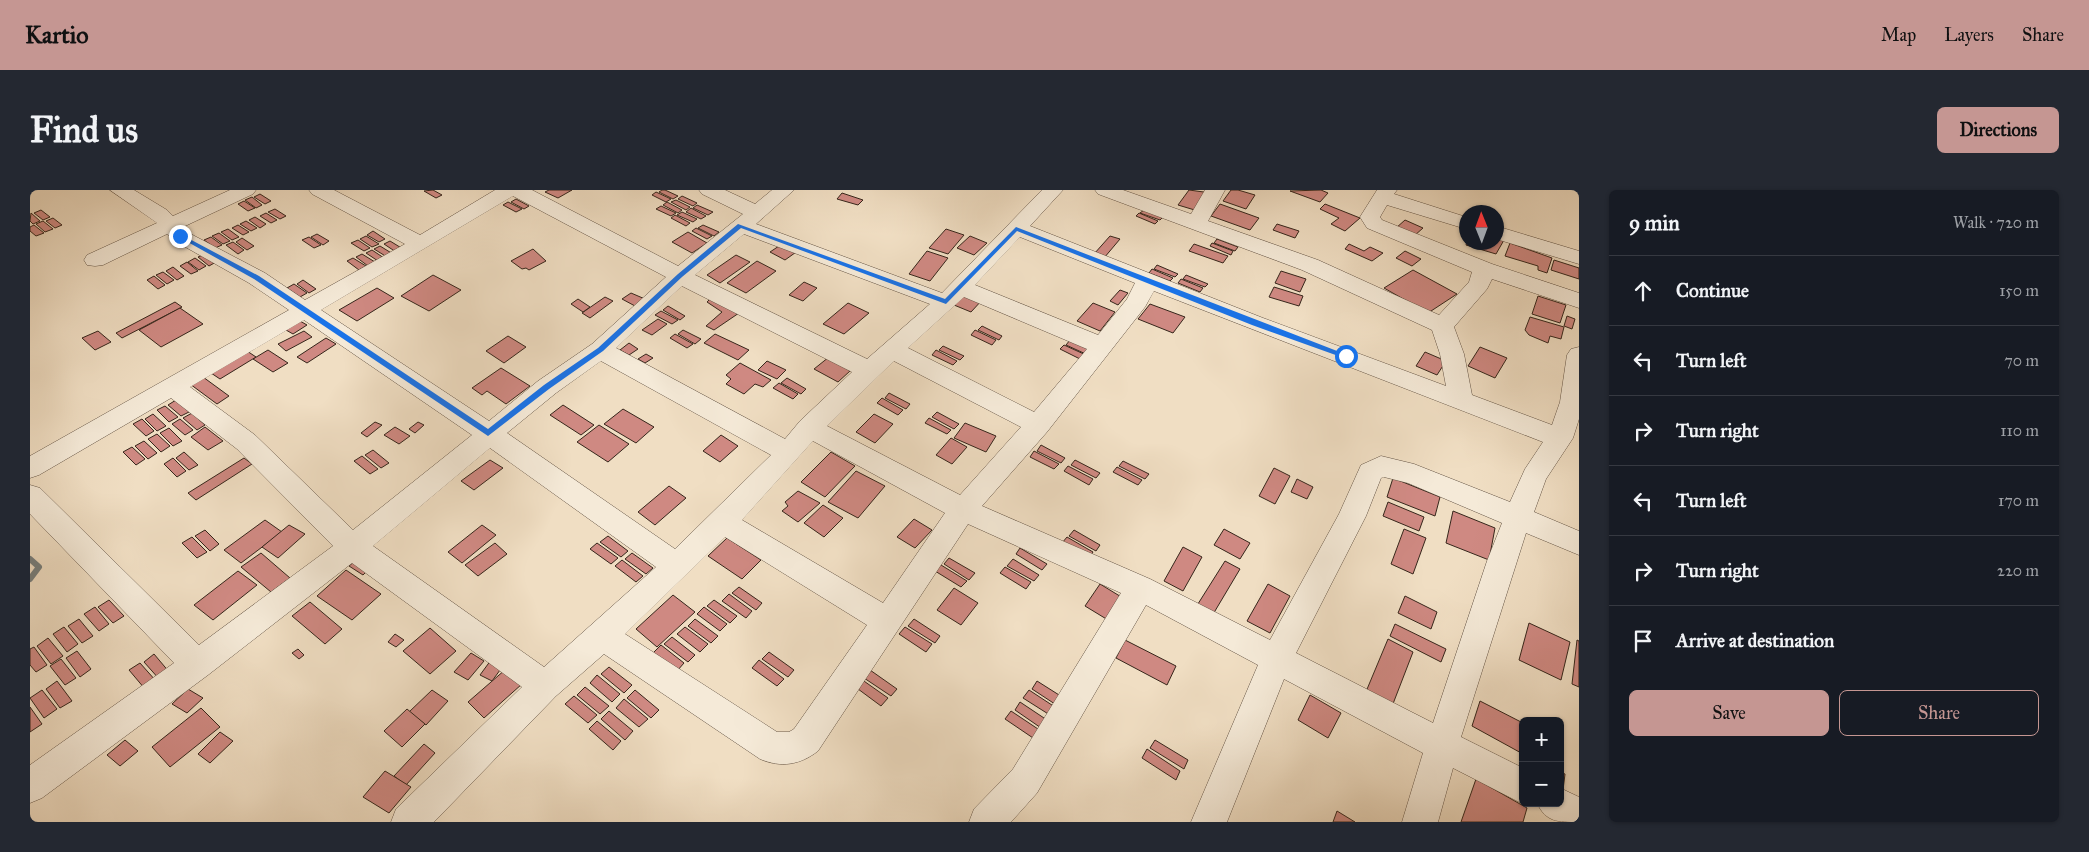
<!DOCTYPE html>
<meta charset="utf-8">
<style>
body{margin:0;font-family:"IM FELL Great Primer",serif;background:#242831;color:#f1f3f6}
.controls{position:absolute;right:15px;bottom:15px;display:grid;overflow:hidden;border-radius:8px;box-shadow:0 1px 4px #0004}
.controls button{width:45px;height:45px;display:grid;place-items:center;padding:0;border:0;border-bottom:1px solid #363941;background:#171b24;color:#f1f3f6;font:25px sans-serif}
.compass{position:absolute;left:1429px;top:15px;width:45px;height:45px;border-radius:50%;background:#171b24;box-shadow:0 1px 4px #0004;rotate:359deg}
.stop{position:absolute;width:15px;height:15px;margin:-11px;border:4px solid #1a73e8;border-radius:50%;background:#fff}
.stop.end{background:#1a73e8;border-color:#fff;box-shadow:0 1px 5px #0008}
.list{margin:0;padding:0;list-style:none}
h2{display:flex;justify-content:space-between;align-items:center;height:65px;margin:0;padding:0 20px;font-size:21px}
h2 small{font-size:16px;font-weight:400;color:#9ea1a6}
.list li{display:grid;grid-template-columns:32px 1fr auto;gap:15px;align-items:center;box-sizing:border-box;height:70px;padding:0 20px;border-top:1px solid #363941}
.list b{display:block;font-size:19px;white-space:nowrap}
.list em{font-size:16px;font-style:normal;color:#9ea1a6}
.actions{display:flex;gap:10px;padding:15px 20px}
.actions a{flex:1;padding:11px 0;border:1px solid #c59692;border-radius:8px;text-align:center;font-size:18px;color:#c59692}
.actions .main{background:#c59692;color:#111}
.icon{flex:none;width:28px;height:28px;fill:none;stroke:currentColor;stroke-width:2;stroke-linecap:round;stroke-linejoin:round}
.map{position:relative;flex:none;width:1549px;height:632px;overflow:hidden;border-radius:8px}
header{display:flex;align-items:center;gap:30px;box-sizing:border-box;height:70px;padding:0 25px;background:#c59692;color:#111}
header strong{font-size:24px}
nav{display:flex;gap:28px;margin-inline-start:auto;font-size:18px}
.intro{display:flex;align-items:center;justify-content:space-between;box-sizing:border-box;height:120px;padding:0 30px}
h1{margin:0;font-size:35px}
.button{padding:12px 22px;border-radius:8px;background:#c59692;color:#111;font-size:18px;font-weight:700}
main{display:flex;gap:30px;padding:0 30px}
aside{flex:1;background:#171b24;border-radius:8px;box-shadow:0 1px 4px #0004}
.map>svg:first-child{display:block}
.lines{fill:none;stroke-linecap:round;stroke-linejoin:round}
.stream{stroke:#767e7d;stroke-width:6}
.building{fill:#cf8982;stroke:#36261b}
.minor-casing{stroke:#645445;stroke-width:1}
.minor{fill:#f5ead8;fill-rule:evenodd}
.route{fill:#1a73e8}
</style>
<header>
<strong>Kartio</strong>
<nav><a>Map</a><a>Layers</a><a>Share</a></nav>
</header>
<div class="intro"><h1>Find us</h1><a class="button">Directions</a></div>
<main>
<div class="map">
<svg width="1549" height="632" viewBox="0 0 1549 632">
<rect width="100%" height="100%" fill="#f0dec3"/>
<filter id="stains"><feTurbulence type="fractalNoise" baseFrequency=".004" numOctaves="4"/><feColorMatrix values="0 0 0 0 .2 0 0 0 0 .09 0 0 0 0 .02 0 0 0 .5 -.17"/></filter>
<radialGradient id="worn" r=".72"><stop offset=".6" stop-color="#630" stop-opacity="0"/><stop offset="1" stop-color="#630" stop-opacity=".3"/></radialGradient>
<g class="lines">
<polyline class="stream" points="0,369 9,377 0,389"/>
</g>
<g class="building">
<polygon points="403,0 412,5 406,8 394,1"/>
<polygon points="519,0 542,0 528,8 515,2"/>
<polygon points="632,0 635,0 648,6 643,9 629,2"/>
<polygon points="1159,0 1181,3 1168,21 1148,15"/>
<polygon points="1201,0 1208,0 1225,5 1216,19 1193,11"/>
<polygon points="1291,0 1298,3 1290,12 1260,1"/>
<polygon points="626,2 641,9 636,12 622,5"/>
<polygon points="812,3 833,10 828,15 807,9"/>
<polygon points="230,4 241,11 235,14 224,7"/>
<polygon points="652,6 667,13 663,16 648,9"/>
<polygon points="222,7 232,15 226,18 215,10"/>
<polygon points="486,9 499,16 494,19 481,12"/>
<polygon points="646,10 660,17 656,20 641,12"/>
<polygon points="214,11 225,18 218,21 208,14"/>
<polygon points="478,12 492,19 486,22 473,15"/>
<polygon points="637,12 652,20 648,23 633,15"/>
<polygon points="1190,14 1229,28 1220,40 1181,26"/>
<polygon points="1295,14 1330,28 1315,41 1301,34 1309,28 1290,19"/>
<polygon points="667,15 683,22 678,25 663,18"/>
<polygon points="631,16 646,23 641,26 626,19"/>
<polygon points="661,18 676,26 671,29 656,22"/>
<polygon points="245,19 256,26 250,29 238,22"/>
<polygon points="11,20 20,27 13,30 4,23"/>
<polygon points="1114,20 1133,27 1130,30 1110,23"/>
<polygon points="652,22 667,29 663,32 647,25"/>
<polygon points="1,23 10,31 3,34 0,31"/>
<polygon points="236,23 247,30 241,33 230,26"/>
<polygon points="1109,23 1128,31 1125,34 1106,26"/>
<polygon points="645,25 660,33 656,36 641,28"/>
<polygon points="225,27 236,34 230,38 219,30"/>
<polygon points="23,28 32,35 25,38 16,31"/>
<polygon points="1375,30 1393,38 1384,46 1366,38"/>
<polygon points="13,31 23,39 15,42 6,34"/>
<polygon points="216,31 227,38 221,41 210,34"/>
<polygon points="1247,34 1269,41 1265,48 1243,40"/>
<polygon points="4,35 14,43 6,46 0,41 0,37"/>
<polygon points="208,35 219,42 213,45 202,38"/>
<polygon points="673,35 689,42 684,46 668,38"/>
<polygon points="666,38 682,46 677,49 662,41"/>
<polygon points="198,39 209,47 202,50 191,42"/>
<polygon points="916,39 934,45 918,64 899,58"/>
<polygon points="343,41 355,49 349,52 337,45"/>
<polygon points="658,42 677,53 662,63 642,52"/>
<polygon points="189,43 200,51 193,54 182,46"/>
<polygon points="287,44 299,51 293,55 281,47"/>
<polygon points="336,46 349,54 342,57 330,49"/>
<polygon points="940,46 957,53 944,65 927,58"/>
<polygon points="1080,46 1090,49 1074,68 1064,64"/>
<polygon points="181,47 192,55 185,58 174,50"/>
<polygon points="279,47 291,55 284,58 272,50"/>
<polygon points="212,48 224,56 217,60 206,52"/>
<polygon points="1466,48 1474,50 1466,64 1436,55 1437,52 1466,52"/>
<polygon points="1187,49 1208,57 1205,61 1184,53"/>
<polygon points="328,50 340,58 334,61 321,53"/>
<polygon points="360,51 373,59 366,62 354,54"/>
<polygon points="203,52 214,60 208,64 196,55"/>
<polygon points="755,52 769,60 755,70 740,62"/>
<polygon points="1182,53 1203,61 1201,65 1180,56"/>
<polygon points="1480,53 1522,68 1517,83 1508,80 1508,76 1475,66"/>
<polygon points="1164,54 1198,66 1193,73 1159,61"/>
<polygon points="1319,54 1334,61 1340,57 1353,63 1342,71 1315,59"/>
<polygon points="350,56 363,64 357,67 344,59"/>
<polygon points="503,59 516,71 499,80 496,78 492,79 481,71"/>
<polygon points="342,60 354,68 348,71 336,63"/>
<polygon points="897,61 918,68 900,91 879,84"/>
<polygon points="1375,61 1391,69 1382,76 1366,68"/>
<polygon points="175,64 186,72 179,76 168,67"/>
<polygon points="332,64 345,72 338,76 326,67"/>
<polygon points="706,65 720,72 690,93 677,85"/>
<polygon points="165,68 176,76 169,80 158,72"/>
<polygon points="323,68 336,76 329,80 317,71"/>
<polygon points="1524,70 1549,78 1549,89 1521,80"/>
<polygon points="727,71 746,81 716,103 697,93"/>
<polygon points="157,72 168,81 161,84 150,76"/>
<polygon points="1127,75 1148,84 1145,87 1124,79"/>
<polygon points="143,77 154,86 147,90 136,81"/>
<polygon points="1122,79 1143,88 1140,91 1119,83"/>
<polygon points="1383,80 1427,104 1398,123 1354,98"/>
<polygon points="1251,81 1276,89 1270,102 1245,93"/>
<polygon points="133,82 144,90 137,94 126,85"/>
<polygon points="403,85 431,100 399,121 371,106"/>
<polygon points="1156,85 1178,94 1175,97 1153,89"/>
<polygon points="124,86 135,95 128,99 117,90"/>
<polygon points="1151,89 1173,98 1170,102 1148,93"/>
<polygon points="273,90 286,99 279,103 267,94"/>
<polygon points="774,92 787,98 773,111 759,105"/>
<polygon points="264,94 277,103 270,107 257,98"/>
<polygon points="1244,97 1273,106 1269,116 1239,107"/>
<polygon points="347,98 364,108 327,131 309,120"/>
<polygon points="1090,100 1098,103 1088,115 1080,111"/>
<polygon points="936,102 953,109 941,122 924,115"/>
<polygon points="601,103 615,109 605,116 592,109"/>
<polygon points="1508,106 1536,115 1530,133 1502,124"/>
<polygon points="575,107 583,111 560,128 552,123"/>
<polygon points="681,108 709,123 684,140 676,136 692,122 677,112"/>
<polygon points="548,109 560,117 553,122 541,114"/>
<polygon points="145,112 152,117 92,148 86,143"/>
<polygon points="818,113 839,123 814,144 793,134"/>
<polygon points="1063,113 1085,122 1070,141 1047,131"/>
<polygon points="1120,114 1155,127 1143,143 1108,129"/>
<polygon points="638,116 655,126 650,130 633,120"/>
<polygon points="150,118 173,134 131,157 109,140"/>
<polygon points="631,121 648,130 642,134 625,125"/>
<polygon points="1537,126 1545,129 1542,139 1534,136"/>
<polygon points="1500,127 1534,137 1531,149 1520,146 1518,153 1499,145 1495,140"/>
<polygon points="628,129 637,134 622,145 612,140"/>
<polygon points="270,131 277,135 263,144 256,140"/>
<polygon points="952,136 972,146 969,150 948,140"/>
<polygon points="653,140 671,149 665,154 648,144"/>
<polygon points="945,140 966,150 962,155 941,145"/>
<polygon points="68,141 81,152 65,160 52,148"/>
<polygon points="274,141 282,147 256,161 248,154"/>
<polygon points="645,144 663,154 657,158 640,148"/>
<polygon points="685,144 719,160 708,170 674,153"/>
<polygon points="478,146 496,157 474,173 456,161"/>
<polygon points="296,148 306,154 277,173 267,167"/>
<polygon points="1040,150 1062,161 1058,165 1036,155"/>
<polygon points="599,153 608,159 599,165 590,160"/>
<polygon points="1034,155 1056,165 1052,170 1030,159"/>
<polygon points="913,156 934,166 930,170 909,160"/>
<polygon points="1450,157 1477,168 1465,188 1438,176"/>
<polygon points="238,160 258,173 243,182 223,169"/>
<polygon points="906,160 927,171 923,175 902,165"/>
<polygon points="217,161 226,167 190,189 181,183"/>
<polygon points="1395,162 1416,171 1407,185 1386,176"/>
<polygon points="616,164 623,168 615,173 608,169"/>
<polygon points="799,167 820,181 808,192 784,179"/>
<polygon points="737,171 756,180 747,189 728,180"/>
<polygon points="710,173 741,190 733,197 725,194 714,204 696,194 701,189 696,185"/>
<polygon points="471,178 500,196 476,214 457,201 452,205 442,198"/>
<polygon points="173,187 199,206 187,214 160,194"/>
<polygon points="757,188 776,199 771,204 751,193"/>
<polygon points="749,193 768,204 763,209 743,198"/>
<polygon points="859,203 880,214 876,219 855,208"/>
<polygon points="852,208 873,220 868,225 847,213"/>
<polygon points="146,210 159,222 151,226 138,215"/>
<polygon points="533,215 564,235 551,245 520,225"/>
<polygon points="135,216 148,227 139,232 127,220"/>
<polygon points="593,219 624,237 606,253 574,234"/>
<polygon points="907,222 929,234 924,239 902,227"/>
<polygon points="162,223 175,235 167,240 153,228"/>
<polygon points="123,224 136,236 127,241 115,229"/>
<polygon points="844,224 863,234 845,253 826,242"/>
<polygon points="899,228 921,240 917,244 895,233"/>
<polygon points="112,229 124,241 116,246 103,234"/>
<polygon points="150,229 163,240 155,245 142,234"/>
<polygon points="345,232 352,235 337,247 331,243"/>
<polygon points="388,232 394,235 385,243 379,239"/>
<polygon points="935,233 966,246 956,262 924,248"/>
<polygon points="569,235 599,254 578,272 547,252"/>
<polygon points="175,237 193,251 178,260 161,247"/>
<polygon points="365,237 380,246 369,254 354,245"/>
<polygon points="139,238 152,251 143,256 130,243"/>
<polygon points="127,244 140,256 131,262 118,249"/>
<polygon points="691,245 708,256 690,272 673,261"/>
<polygon points="921,248 937,257 922,274 906,265"/>
<polygon points="114,251 127,263 118,269 105,256"/>
<polygon points="1011,255 1035,268 1031,273 1007,261"/>
<polygon points="102,257 115,269 106,275 93,262"/>
<polygon points="343,260 359,273 351,278 335,265"/>
<polygon points="1004,261 1029,274 1024,279 1000,267"/>
<polygon points="154,262 168,275 159,280 146,268"/>
<polygon points="801,262 825,276 795,307 771,292"/>
<polygon points="332,266 348,279 340,284 324,271"/>
<polygon points="143,268 156,281 147,287 134,274"/>
<polygon points="214,268 222,274 166,310 158,303"/>
<polygon points="460,270 473,278 444,300 431,291"/>
<polygon points="1045,270 1070,283 1066,288 1041,275"/>
<polygon points="1093,271 1119,284 1115,289 1089,276"/>
<polygon points="1038,276 1063,289 1059,295 1034,281"/>
<polygon points="1087,277 1112,290 1108,295 1083,282"/>
<polygon points="1244,278 1260,286 1245,314 1229,306"/>
<polygon points="826,281 855,296 828,328 798,312"/>
<polygon points="1363,288 1410,307 1405,326 1357,307"/>
<polygon points="1267,289 1283,297 1277,309 1261,302"/>
<polygon points="639,296 656,308 625,335 608,322"/>
<polygon points="768,301 790,313 768,332 752,321 758,316 755,312"/>
<polygon points="1358,312 1394,327 1389,341 1353,326"/>
<polygon points="793,315 813,328 794,347 774,333"/>
<polygon points="1423,321 1465,338 1459,370 1416,353"/>
<polygon points="884,329 902,340 885,358 867,347"/>
<polygon points="235,330 252,342 211,373 194,360"/>
<polygon points="259,335 275,344 248,368 232,357"/>
<polygon points="452,335 466,345 432,373 418,362"/>
<polygon points="1194,339 1220,353 1210,369 1184,355"/>
<polygon points="1374,339 1396,348 1383,384 1361,374"/>
<polygon points="175,340 189,354 180,361 165,346"/>
<polygon points="1044,340 1070,355 1066,361 1039,346"/>
<polygon points="578,346 598,361 591,367 570,352"/>
<polygon points="162,347 177,362 167,368 152,353"/>
<polygon points="1037,347 1063,362 1059,368 1032,353"/>
<polygon points="697,348 731,370 712,389 678,366"/>
<polygon points="465,353 477,364 448,386 435,375"/>
<polygon points="567,353 588,368 581,374 560,359"/>
<polygon points="1153,357 1172,367 1153,401 1134,391"/>
<polygon points="990,358 1017,374 1012,380 986,364"/>
<polygon points="231,363 260,388 241,402 211,377"/>
<polygon points="602,363 623,378 616,384 595,369"/>
<polygon points="919,368 945,383 939,390 914,374"/>
<polygon points="983,369 1009,385 1004,391 977,376"/>
<polygon points="592,370 613,386 606,392 585,376"/>
<polygon points="325,371 339,379 333,385 319,376"/>
<polygon points="1195,371 1210,379 1182,426 1166,417"/>
<polygon points="911,375 937,391 931,397 905,381"/>
<polygon points="975,377 1001,392 996,399 970,383"/>
<polygon points="316,380 351,404 322,430 287,406"/>
<polygon points="208,381 227,395 183,430 164,415"/>
<polygon points="1070,394 1093,408 1078,430 1055,416"/>
<polygon points="1238,394 1260,406 1240,443 1217,431"/>
<polygon points="709,397 732,413 726,420 702,403"/>
<polygon points="924,398 948,413 931,435 907,420"/>
<polygon points="699,404 722,421 716,428 692,411"/>
<polygon points="643,405 665,422 627,457 606,439"/>
<polygon points="1375,406 1407,422 1401,439 1368,423"/>
<polygon points="79,410 94,426 83,433 68,417"/>
<polygon points="684,410 707,426 700,433 677,416"/>
<polygon points="280,412 312,439 295,454 262,426"/>
<polygon points="65,417 79,434 69,441 54,424"/>
<polygon points="674,417 697,434 690,441 667,424"/>
<polygon points="49,429 63,446 52,453 38,436"/>
<polygon points="665,429 688,446 681,453 658,436"/>
<polygon points="884,429 910,446 905,453 878,436"/>
<polygon points="1499,433 1540,452 1531,490 1489,470"/>
<polygon points="1365,434 1416,459 1411,472 1360,446"/>
<polygon points="34,437 48,454 37,462 23,444"/>
<polygon points="655,437 678,454 670,462 647,444"/>
<polygon points="875,437 902,454 896,462 869,444"/>
<polygon points="400,438 426,461 400,484 373,461"/>
<polygon points="365,444 374,450 366,457 358,452"/>
<polygon points="642,447 665,465 658,472 634,454"/>
<polygon points="18,448 33,466 21,474 7,456"/>
<polygon points="1358,449 1383,462 1361,519 1335,504"/>
<polygon points="1095,450 1146,476 1137,495 1086,468"/>
<polygon points="1547,450 1549,451 1549,497 1542,494"/>
<polygon points="631,455 654,473 647,481 623,463"/>
<polygon points="4,457 17,475 6,482 0,475 0,459"/>
<polygon points="268,459 274,465 269,469 262,463"/>
<polygon points="47,461 61,479 50,487 36,468"/>
<polygon points="739,462 764,480 758,487 732,469"/>
<polygon points="441,463 454,471 438,490 424,482"/>
<polygon points="124,464 140,483 130,490 114,472"/>
<polygon points="31,469 46,488 35,495 20,476"/>
<polygon points="461,470 473,476 462,491 450,485"/>
<polygon points="729,470 754,489 747,496 722,478"/>
<polygon points="110,473 126,491 115,499 99,480"/>
<polygon points="579,477 602,495 594,503 571,484"/>
<polygon points="476,479 492,494 454,528 438,512"/>
<polygon points="840,480 867,499 861,506 834,488"/>
<polygon points="567,485 590,504 582,512 560,493"/>
<polygon points="831,489 858,508 851,516 824,496"/>
<polygon points="27,491 42,511 30,518 16,499"/>
<polygon points="1007,491 1037,510 1031,518 1002,499"/>
<polygon points="555,497 579,516 570,524 547,505"/>
<polygon points="158,499 173,508 157,523 142,514"/>
<polygon points="12,500 27,519 14,528 0,508"/>
<polygon points="402,500 418,511 396,535 379,522"/>
<polygon points="605,500 629,520 621,528 597,508"/>
<polygon points="999,500 1028,519 1023,527 993,508"/>
<polygon points="1280,505 1311,523 1298,548 1268,530"/>
<polygon points="544,506 567,525 558,533 535,514"/>
<polygon points="594,509 618,529 609,537 586,518"/>
<polygon points="1450,511 1493,533 1493,564 1442,536"/>
<polygon points="990,512 1020,532 1014,540 985,520"/>
<polygon points="0,517 12,534 0,542"/>
<polygon points="171,518 190,537 140,577 122,557"/>
<polygon points="377,519 395,534 372,557 354,541"/>
<polygon points="579,521 603,541 595,550 571,529"/>
<polygon points="981,521 1011,541 1006,550 975,529"/>
<polygon points="567,531 591,551 583,560 559,539"/>
<polygon points="190,542 203,551 180,573 168,564"/>
<polygon points="95,550 108,561 90,576 77,565"/>
<polygon points="1125,550 1158,570 1154,579 1120,558"/>
<polygon points="394,554 405,563 376,595 364,586"/>
<polygon points="1117,559 1150,581 1146,590 1112,568"/>
<polygon points="355,581 381,597 359,623 333,607"/>
<polygon points="1530,582 1535,584 1533,600 1530,599"/>
<polygon points="1446,589 1497,618 1493,632 1431,632"/>
<polygon points="1307,621 1325,632 1303,632"/>
</g>
<g class="lines">
<g class="minor-casing">
<g id="minor">
<path d="M80,0H104L137,20L143,26L200,0H226L223,4L153,37L157,42L235,83L275,110L375,54L282,4L279,0H304L390,45L465,0H502L648,76L713,24L672,4L669,0H695L725,14L742,0H764L726,34L912,103L1012,0H1033L1000,36L1233,128L1416,196L1410,164L1402,140L1272,80L1068,4L1065,0H1093L1161,24L1175,0H1195L1178,31L1288,70L1409,125L1439,92L1442,82L1337,38L1330,27L1347,0H1367L1364,4L1436,27V39L1357,15L1350,27L1352,30L1462,74L1549,103V118L1462,89L1457,99L1424,137L1434,164L1442,205L1522,235L1530,212L1537,165L1541,159L1549,157V229L1543,248L1516,289L1504,322L1549,341V365L1496,343L1431,547L1493,578V613H1495L1493,614L1423,578L1408,632H1372L1393,563L1254,489L1197,632H1161L1228,475L1116,415L1007,603L981,632H939L944,619L983,579L1091,403L938,334L788,561C770,575 751,578 730,569L574,464L526,506L404,632H361L366,619L492,497L322,373L178,485L12,608L0,613V575L144,473L0,324V295L10,298L169,455L303,356L207,259L141,208L9,285L0,288V266L259,120L219,93L143,50L137,44L73,75L65,76L57,75L54,70L57,65L127,33ZM483,6L636,87L562,154L508,191L459,231L291,120ZM714,44L900,114L837,169L665,85ZM990,47L1105,93L1097,109L1068,145L945,95ZM652,96L822,182L770,231L755,249L586,158ZM1124,101L1513,252L1495,279L1480,312L1384,274L1351,266L1331,275L1309,324L1240,450L1120,389L952,316L1017,242L1115,117ZM934,107L1057,159L1004,222L878,158ZM274,130L442,245L323,340L225,245L160,197ZM571,171L741,265L645,359L477,243L526,203ZM864,171L991,237L930,305L797,236ZM783,251L915,323L853,413L712,330ZM460,258L626,377L514,477L343,356ZM1354,287L1378,293L1472,333L1457,371L1403,533L1266,463L1336,326L1351,288ZM695,347L837,435L764,539L759,542H747L595,444Z"/>
<polygon points="1466,36 1549,61 1549,74 1466,49"/>
<path d="M1530,598L1549,607V632C1527,632 1516,632 1507,613H1530Z"/>
</g>
</g>
<use href="#minor" class="minor"/>
</g>
<polygon class="route" points="708,34 915,109 986,37 1320,166 1314,168 1222,135 987,41 916,114 711,38 652,87 573,161 519,199 458,246 224,89 147,46 152,45 229,86 458,239 514,195 568,158 648,84"/>
<rect width="100%" height="100%" filter="url(#stains)"/>
<rect width="100%" height="100%" fill="url(#worn)"/>
</svg>
<div class="controls">
<button>+</button>
<button>−</button>
</div>
<svg class="compass" viewBox="-18 -18 36 36"><path d="M0-13l5 13h-10z" fill="#e53935"/><path d="M0 13l5-13h-10z" fill="#9ea1a6"/></svg>
<div class="stop" style="left:1316px;top:166px"></div>
<div class="stop end" style="left:150px;top:46px"></div>
</div>
<aside>
<h2>9 min<small>Walk · 720 m</small></h2>
<ul class="list">
<li><svg class="icon" aria-label="ahead" viewBox="0 0 24 24"><path d="M12 20V5M6 11l6-6 6 6"/></svg><div><b>Continue</b></div><em>150 m</em></li>
<li><svg class="icon" aria-label="left" viewBox="0 0 24 24"><path d="M17 20v-9H6M10 6l-5 5 5 5"/></svg><div><b>Turn left</b></div><em>70 m</em></li>
<li><svg class="icon" aria-label="right" viewBox="0 0 24 24"><path d="M7 20v-9h11M14 6l5 5-5 5"/></svg><div><b>Turn right</b></div><em>110 m</em></li>
<li><svg class="icon" aria-label="left" viewBox="0 0 24 24"><path d="M17 20v-9H6M10 6l-5 5 5 5"/></svg><div><b>Turn left</b></div><em>170 m</em></li>
<li><svg class="icon" aria-label="right" viewBox="0 0 24 24"><path d="M7 20v-9h11M14 6l5 5-5 5"/></svg><div><b>Turn right</b></div><em>220 m</em></li>
<li><svg class="icon" aria-label="arrive" viewBox="0 0 24 24"><path d="M6 21V4h12l-3 4 3 4H6"/></svg><div><b>Arrive at destination</b></div></li>
</ul>
<div class="actions"><a class="main">Save</a><a>Share</a></div>
</aside>
</main>
